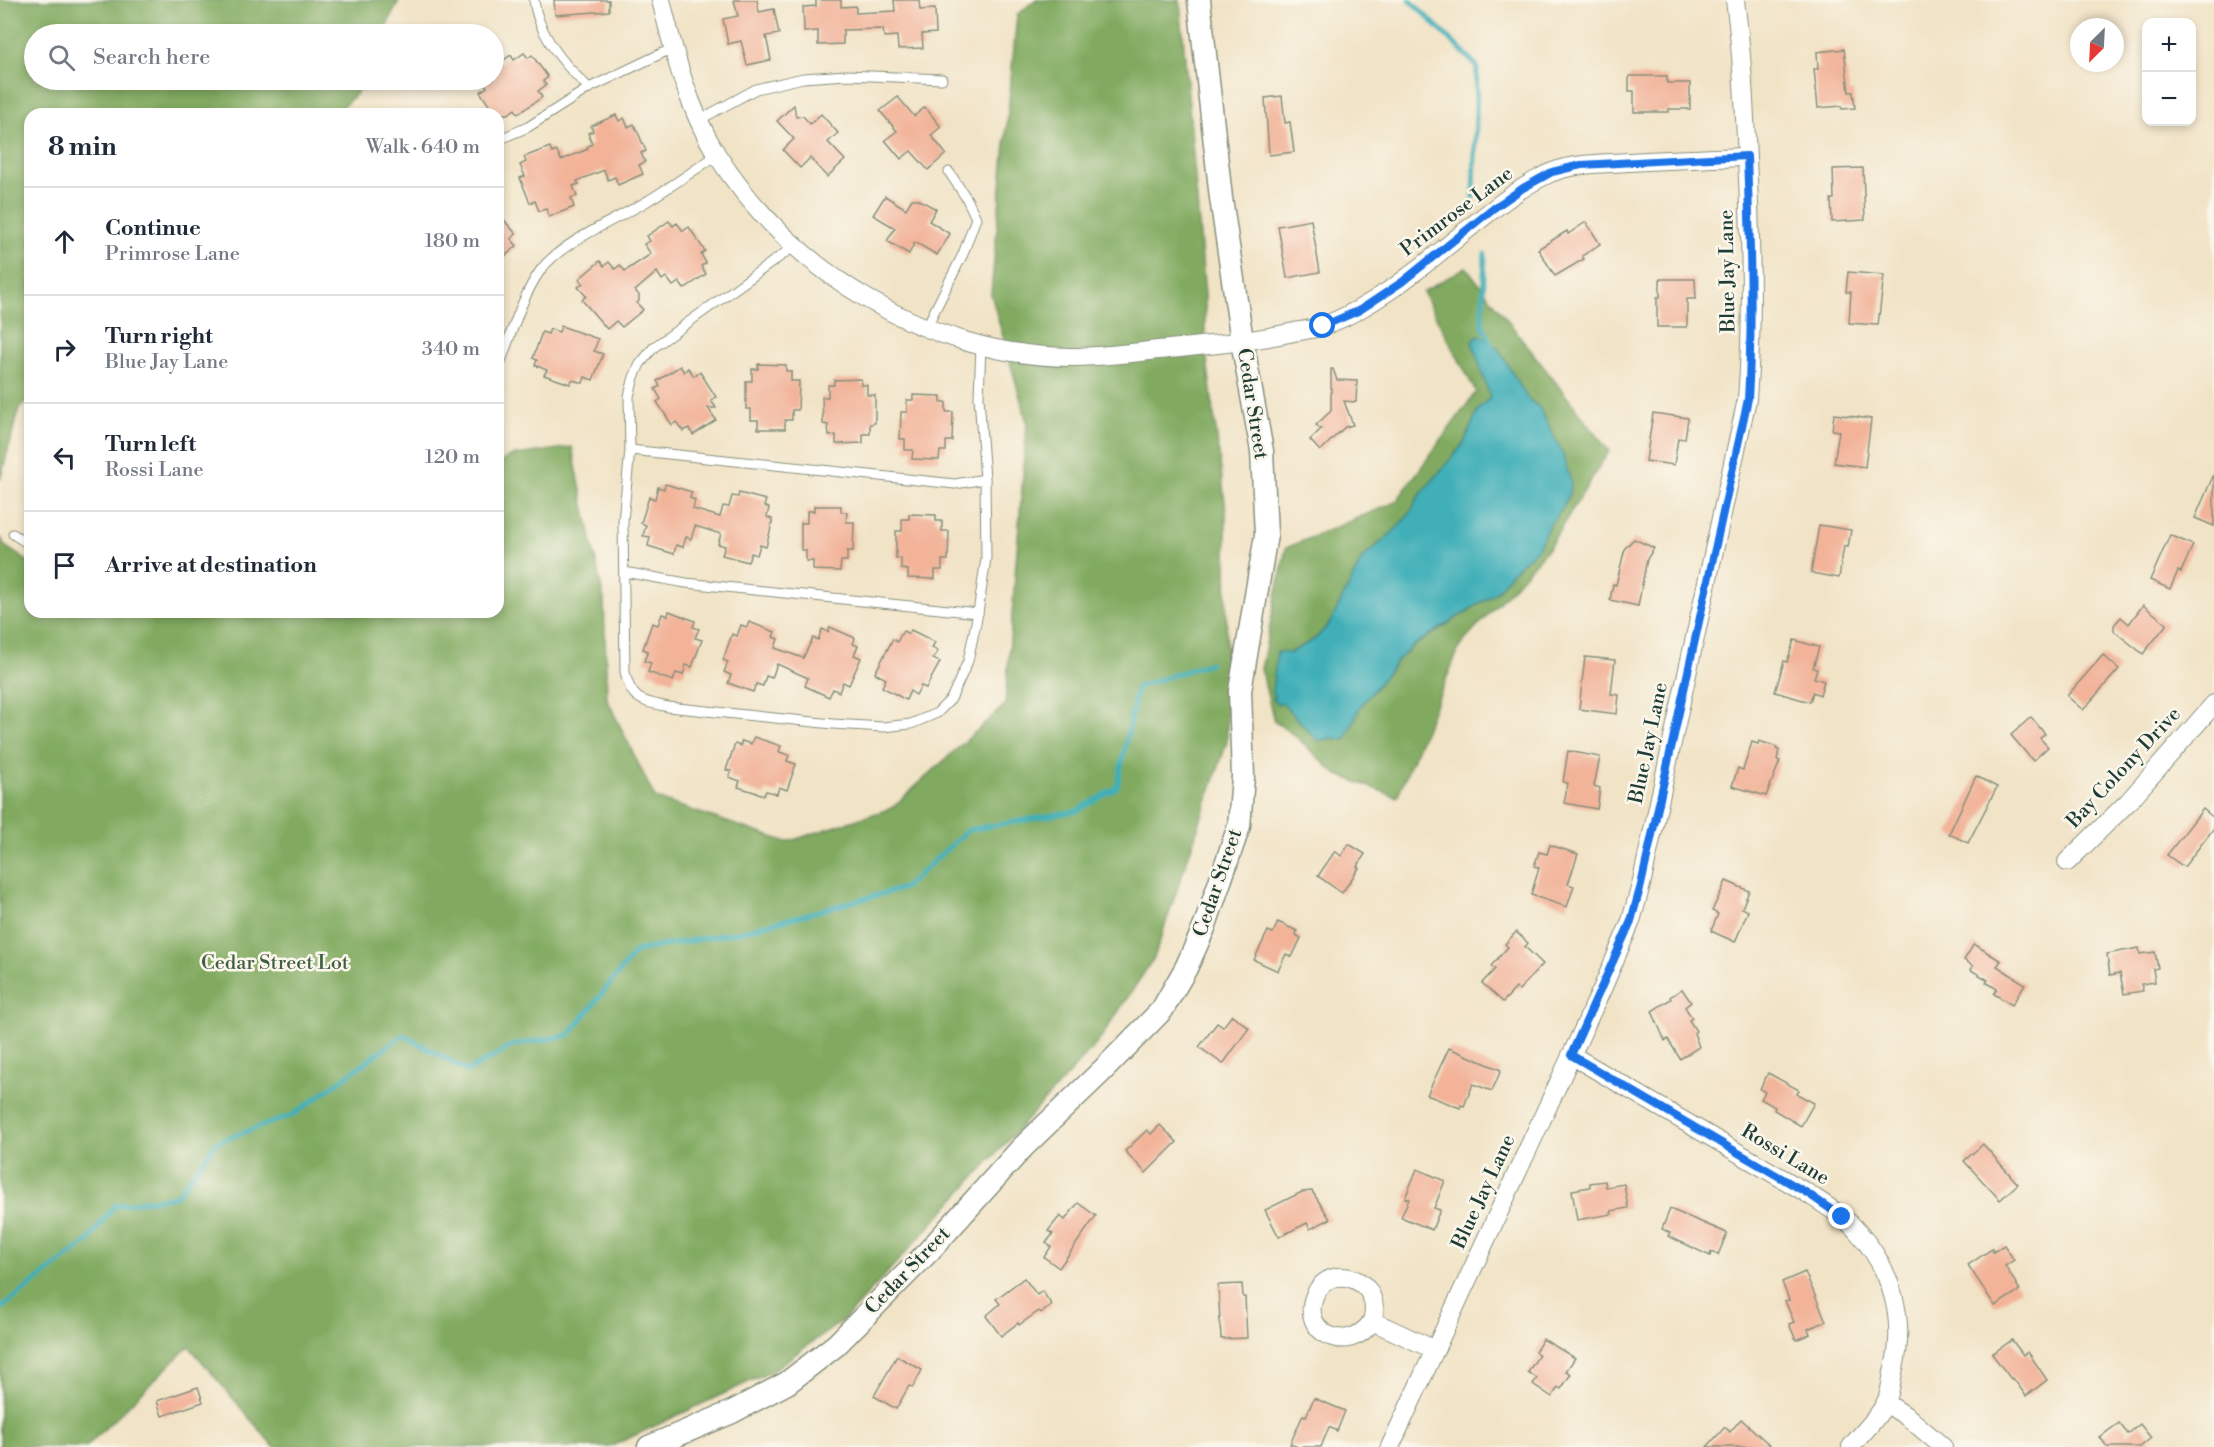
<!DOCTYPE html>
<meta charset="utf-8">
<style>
body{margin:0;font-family:"Libre Bodoni",serif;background:#f6f6f7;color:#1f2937}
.controls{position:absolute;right:18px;top:18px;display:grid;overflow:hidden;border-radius:12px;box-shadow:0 3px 9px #0003}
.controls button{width:54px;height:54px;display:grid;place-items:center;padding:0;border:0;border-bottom:2px solid #e0e1e3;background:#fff;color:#1f2937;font:30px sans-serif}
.compass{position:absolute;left:2070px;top:18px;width:54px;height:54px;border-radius:50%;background:#fff;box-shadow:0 3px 9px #0003;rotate:204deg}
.stop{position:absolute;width:18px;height:18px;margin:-14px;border:4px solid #1a73e8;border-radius:50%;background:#fff}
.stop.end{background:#1a73e8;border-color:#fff;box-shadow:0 2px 6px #0008}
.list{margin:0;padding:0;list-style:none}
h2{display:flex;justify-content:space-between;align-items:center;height:78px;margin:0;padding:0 24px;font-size:26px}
h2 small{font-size:20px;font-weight:400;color:#747a83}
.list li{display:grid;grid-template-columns:39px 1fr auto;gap:18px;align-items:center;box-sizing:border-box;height:108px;padding:0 24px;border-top:2px solid #e0e1e3}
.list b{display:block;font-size:22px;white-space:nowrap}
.list p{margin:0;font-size:20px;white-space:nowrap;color:#747a83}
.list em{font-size:20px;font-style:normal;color:#747a83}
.icon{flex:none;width:33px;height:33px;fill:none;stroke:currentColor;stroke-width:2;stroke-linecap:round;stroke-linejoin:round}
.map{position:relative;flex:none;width:2214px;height:1447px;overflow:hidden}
.search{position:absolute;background:#fff;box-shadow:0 3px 9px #0003;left:24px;top:24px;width:480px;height:66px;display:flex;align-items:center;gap:15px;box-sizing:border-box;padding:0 21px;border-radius:33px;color:#747a83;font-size:22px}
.panel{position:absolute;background:#fff;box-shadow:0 3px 9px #0003;left:24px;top:108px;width:480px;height:510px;border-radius:18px}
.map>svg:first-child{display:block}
.forest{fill:#81aa61;stroke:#50744a;stroke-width:1.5;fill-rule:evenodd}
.water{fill:#3fafb8;stroke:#2f7676;stroke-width:1.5}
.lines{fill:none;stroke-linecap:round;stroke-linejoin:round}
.stream{stroke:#3fafb8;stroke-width:5}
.building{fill:#f2b399}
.service-casing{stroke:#88907d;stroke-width:11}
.minor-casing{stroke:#88907d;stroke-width:20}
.tertiary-casing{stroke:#88907d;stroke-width:25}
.service{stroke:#fff;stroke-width:9}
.minor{stroke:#fff;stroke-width:18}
.tertiary{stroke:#fff;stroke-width:22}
.route{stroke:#1a73e8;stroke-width:8}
.labels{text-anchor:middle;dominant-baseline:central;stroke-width:5;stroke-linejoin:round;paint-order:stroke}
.street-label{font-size:20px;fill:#1f3d34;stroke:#fbf7ec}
.park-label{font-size:20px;fill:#405f42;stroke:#fbf7ec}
</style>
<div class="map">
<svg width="2214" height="1447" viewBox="0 0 2214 1447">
<rect width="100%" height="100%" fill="#fbf7ec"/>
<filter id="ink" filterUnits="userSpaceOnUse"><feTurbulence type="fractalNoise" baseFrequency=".0167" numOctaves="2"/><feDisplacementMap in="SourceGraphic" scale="12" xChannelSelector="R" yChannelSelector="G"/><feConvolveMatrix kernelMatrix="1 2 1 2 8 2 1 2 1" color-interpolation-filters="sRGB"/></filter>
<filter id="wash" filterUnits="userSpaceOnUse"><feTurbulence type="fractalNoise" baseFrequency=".008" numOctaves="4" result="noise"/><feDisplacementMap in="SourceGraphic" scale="24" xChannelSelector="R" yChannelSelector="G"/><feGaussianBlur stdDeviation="1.35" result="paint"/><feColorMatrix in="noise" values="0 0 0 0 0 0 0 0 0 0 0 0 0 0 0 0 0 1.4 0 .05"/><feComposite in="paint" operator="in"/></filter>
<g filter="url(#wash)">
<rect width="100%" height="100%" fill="#f1e3c6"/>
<g class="forest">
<polygon points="0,0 399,0 383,34 34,34 34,80 362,80 356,94 334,114 30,114 30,399 19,409 0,480"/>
<polygon points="1035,0 1180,0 1205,295 1205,343 1226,510 1227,742 1154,958 1098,1042 845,1319 770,1372 610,1447 274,1447 189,1346 86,1447 0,1447 0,536 5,546 30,563 30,612 498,612 498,464 510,456 572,447 604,600 607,699 655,798 787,842 892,808 1005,705 1027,422 991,294 1017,15"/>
<path d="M1466,267L1609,451L1549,547L1460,646L1397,797L1336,774L1295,736L1274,721L1261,669L1286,548L1396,502L1476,392L1423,292ZM1479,335L1498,348L1527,398L1539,407L1550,523L1538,548L1509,575L1497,592L1414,646L1397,661L1360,707L1345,740L1330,738L1318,741L1281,702L1273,699L1289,653L1315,639L1330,623L1362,559L1396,529L1411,512L1417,499L1464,443L1478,410L1490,397L1472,342Z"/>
</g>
<polygon class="water" points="1479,335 1498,348 1527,398 1539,407 1562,452 1571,482 1570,494 1556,518 1550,523 1538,548 1509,575 1497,592 1414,645 1397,661 1360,707 1345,740 1330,738 1318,741 1281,702 1278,705 1273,699 1275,696 1272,692 1277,652 1290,653 1315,639 1330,623 1362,559 1396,529 1411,512 1417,499 1464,443 1478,410 1490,397 1472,342"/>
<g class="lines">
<g class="stream">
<polyline points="1410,0 1477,66 1474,197"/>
<polyline points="1485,254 1482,323 1493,349"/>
<polyline points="0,1309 88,1241 114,1206 176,1196 217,1142 293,1115 403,1035 468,1071 514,1045 569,1035 636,951 743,931 904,888 968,830 1077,811 1117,787 1137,687 1210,663"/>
</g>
</g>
<g id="blocks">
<g class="building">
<polygon points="554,0 609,0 609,11 555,15"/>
<polygon points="734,0 757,0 759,12 774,9 779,34 766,36 771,60 747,65 741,41 728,44 723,19 738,16"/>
<polygon points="816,0 841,0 841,7 856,6 856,13 895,11 894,0 919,0 920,10 935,9 936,33 922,34 923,48 898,49 897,36 884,37 883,29 843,30 843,44 818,45 818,31 804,32 804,29 803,7 816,6"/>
<polygon points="1844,49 1849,92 1853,92 1855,108 1842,109 1841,106 1818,108 1814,69 1818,69 1817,52"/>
<polygon points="524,53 528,58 532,55 548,77 543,81 546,85 538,91 542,97 518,114 515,109 508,114 495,114 480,92 487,87 483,82 494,80 494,67 511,55 514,60"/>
<polygon points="1629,76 1667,76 1667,83 1690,83 1690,109 1669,109 1669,112 1634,112 1634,91 1629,91"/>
<polygon points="1282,96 1285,123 1290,122 1294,152 1269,155 1265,98"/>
<polygon points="898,97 914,116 925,107 941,127 931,135 946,154 928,170 911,151 901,159 885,140 897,131 880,111"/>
<polygon points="794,105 796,117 803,116 810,124 821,114 838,133 828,142 845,160 827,177 810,158 800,168 783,150 794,139 777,121"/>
<polygon points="616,115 619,121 624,118 628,127 634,124 640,137 646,151 641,153 645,162 639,165 643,174 618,185 615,177 608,180 604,170 577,181 579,184 573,186 577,196 571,198 574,207 549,217 546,209 539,211 535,201 530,203 520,178 525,176 520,165 526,162 524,157 550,147 552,153 557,151 561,160 588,149 587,147 592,144 588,133 593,131 591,126"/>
<polygon points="1863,168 1865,220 1832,222 1831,199 1834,199 1833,169"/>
<polygon points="885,196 906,209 912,199 918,199 936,209 929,221 950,234 937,255 915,242 909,254 887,241 895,228 873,215"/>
<polygon points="498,213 516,234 511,239 517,246 498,262"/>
<polygon points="1311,220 1320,272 1287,278 1278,226"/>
<polygon points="669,221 673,226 677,223 683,231 689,227 705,251 701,254 706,263 701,266 706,274 684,289 679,282 673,286 666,277 662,280 657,272 635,291 639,295 639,301 637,303 643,310 622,327 616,321 607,329 582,300 586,296 578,287 583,283 579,279 600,261 604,266 609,262 615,269 620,265 625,271 651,254 644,244 650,241 647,236"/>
<polygon points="1586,222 1600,244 1582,256 1584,259 1555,276 1538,249 1567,231 1568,234"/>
<polygon points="1848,272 1884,275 1878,325 1849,323 1851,292 1846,292"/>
<polygon points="1660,279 1695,279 1696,299 1687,299 1687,327 1657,327 1657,297 1660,297"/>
<polygon points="561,326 598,339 594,351 603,354 593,380 585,377 583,383 572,380 570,384 544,375 547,370 535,365 537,360 533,358 542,332 548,334 550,329 559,332"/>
<polygon points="758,364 786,365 786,371 791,371 791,381 799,381 798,410 792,410 792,420 785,420 785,429 758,429 758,420 751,420 751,409 746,409 746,381 752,381 752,369 758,369"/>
<polygon points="680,366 684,372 688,368 694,376 700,372 716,397 711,400 716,408 708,408 716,420 693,435 689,428 683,431 676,422 672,425 657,402 661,399 655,389 660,386 657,381"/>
<polygon points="1331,369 1333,369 1337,380 1357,381 1356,402 1344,401 1353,425 1345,427 1320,451 1310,440 1321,429 1316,425 1331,411"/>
<polygon points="861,379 861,385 867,385 867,395 875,395 875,423 870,424 870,434 863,434 863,443 836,444 836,435 829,436 828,425 823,424 822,397 828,397 828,385 834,385 834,380"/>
<polygon points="913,395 941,396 941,402 946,402 946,412 953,412 952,441 946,441 946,451 940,451 939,460 912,459 913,450 905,450 905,439 900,439 901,412 907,412 907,400 913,400"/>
<polygon points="1653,413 1688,418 1685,439 1678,438 1674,465 1646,461"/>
<polygon points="1834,414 1871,419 1865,467 1834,463 1839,431 1832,430"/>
<polygon points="2214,474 2214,526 2195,518"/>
<polygon points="665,484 692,492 690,498 695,500 693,509 720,517 723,506 729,507 732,496 738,497 739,493 766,500 764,506 769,508 767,517 772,519 772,524 766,547 760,545 757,555 751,553 748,562 722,555 725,546 718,544 721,534 695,526 691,539 686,537 683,547 676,545 674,554 648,546 650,537 643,536 646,525 641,523 649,497 655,499 658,487 664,489"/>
<polygon points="814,506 841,506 841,512 847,512 846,522 854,522 853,551 847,551 847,561 841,561 840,571 813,570 813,561 806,561 806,550 801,550 801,523 807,523 807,511 814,511"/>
<polygon points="909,514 936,515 936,521 942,521 942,531 949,531 948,560 942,560 942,570 935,570 935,579 908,578 908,570 901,569 901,558 896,558 896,531 902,531 902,519 909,519"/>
<polygon points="1819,525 1851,530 1848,547 1844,546 1839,578 1811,573"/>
<polygon points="2170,535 2193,545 2181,572 2178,571 2170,589 2150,580"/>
<polygon points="1634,539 1654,548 1647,559 1638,606 1610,600 1613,584 1616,585 1625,548"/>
<polygon points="2143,605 2167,624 2143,654 2114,631 2114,625 2121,617 2129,624"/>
<polygon points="669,611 695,621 693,627 699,629 695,638 702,640 692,667 686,665 683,675 676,673 673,681 648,672 651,663 644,661 648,651 643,649 652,623 658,625 662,614 668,616"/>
<polygon points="749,622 775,632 773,637 778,639 775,648 803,658 813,638 818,640 822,629 828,632 830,627 855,638 853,644 858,646 854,655 861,658 849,685 843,682 839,692 833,689 829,697 805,686 808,678 777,664 772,678 766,676 763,686 756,684 753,692 728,683 731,675 724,672 728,662 723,660 732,634 737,636 741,625 747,627"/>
<polygon points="911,630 935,642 932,648 938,651 933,659 940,662 926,688 921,686 916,695 910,691 906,700 882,687 886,679 875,673 893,639 897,642 903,631 909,634"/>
<polygon points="1794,640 1819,647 1813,668 1817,669 1814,678 1824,681 1820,695 1813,692 1810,702 1775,692 1784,661 1787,662"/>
<polygon points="2103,655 2119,669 2083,710 2067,696"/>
<polygon points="1585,657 1615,660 1611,694 1619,695 1617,714 1579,709"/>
<polygon points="2031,717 2045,734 2040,738 2048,747 2033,761 2011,735"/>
<polygon points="754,737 781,746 779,752 789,755 787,761 796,764 787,790 779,787 777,794 766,791 764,795 738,787 740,781 729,777 731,771 726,770 735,744 740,746 742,741 751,744"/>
<polygon points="1759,741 1777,747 1776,749 1779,750 1777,760 1780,761 1766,796 1732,786 1738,768 1743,770 1752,742 1758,744"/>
<polygon points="1568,751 1600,757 1594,786 1600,788 1597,809 1564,803 1568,783 1563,782"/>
<polygon points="1976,776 1997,787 1968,843 1949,834"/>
<polygon points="2203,809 2214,818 2214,828 2184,867 2167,855"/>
<polygon points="1349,844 1365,854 1357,867 1359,868 1342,893 1318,876 1335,851 1341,856"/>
<polygon points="1550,845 1578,854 1568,884 1574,886 1567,907 1531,895 1539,868 1534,866 1539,852 1547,854"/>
<polygon points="1726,881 1749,891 1742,908 1748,911 1735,942 1711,931 1718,914 1712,911"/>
<polygon points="1278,922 1297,931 1296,935 1301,938 1292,957 1286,954 1278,971 1254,960 1268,931 1273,933"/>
<polygon points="1516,932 1528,943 1525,947 1543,964 1519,990 1516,988 1503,1002 1482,983 1495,969 1491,966 1508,947 1505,944"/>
<polygon points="1974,944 2001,961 1997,966 2025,984 2012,1005 1994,994 1997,989 1986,982 1988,980 1971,970 1973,966 1964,960"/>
<polygon points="2139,948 2140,954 2155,952 2158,968 2153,969 2155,982 2141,984 2143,991 2124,994 2120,973 2110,975 2107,954"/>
<polygon points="1682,989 1691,1002 1685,1007 1692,1018 1689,1020 1696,1031 1694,1033 1699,1047 1680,1059 1668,1039 1665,1041 1652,1011 1671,999 1670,997"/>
<polygon points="1232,1015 1249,1028 1223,1064 1199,1047 1217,1023 1223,1027"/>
<polygon points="1449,1048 1501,1070 1492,1091 1473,1084 1464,1106 1461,1105 1460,1108 1427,1095"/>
<polygon points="1768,1073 1799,1090 1797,1094 1814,1103 1801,1126 1774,1110 1775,1107 1761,1099 1765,1092 1760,1089"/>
<polygon points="1160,1125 1177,1142 1146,1173 1125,1151 1147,1130 1151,1134"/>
<polygon points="1983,1144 2018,1184 2000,1200 1964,1161"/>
<polygon points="1417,1169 1445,1181 1434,1208 1440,1210 1432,1230 1401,1217 1409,1199 1405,1198"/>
<polygon points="1605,1181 1606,1187 1624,1184 1628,1208 1611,1211 1612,1214 1577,1220 1572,1190 1590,1187 1590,1183"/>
<polygon points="1312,1191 1330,1219 1310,1229 1307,1223 1279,1237 1265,1210 1302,1192"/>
<polygon points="1078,1203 1096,1216 1059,1268 1044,1257 1051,1247 1046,1243 1053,1234 1048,1231 1060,1216 1065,1220"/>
<polygon points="1670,1209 1727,1233 1718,1255 1711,1252 1710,1256 1668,1236 1670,1233 1662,1229"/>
<polygon points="2004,1245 2014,1260 2005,1266 2020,1290 1995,1306 1968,1265 1992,1249 1993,1252"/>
<polygon points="1805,1272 1826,1321 1808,1329 1810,1334 1796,1340 1789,1324 1794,1322 1785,1301 1789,1300 1782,1282"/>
<polygon points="1024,1278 1037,1295 1042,1291 1052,1305 1041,1313 1039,1311 1019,1325 1018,1323 1001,1336 986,1316 1000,1304 996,1299"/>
<polygon points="1242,1284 1243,1297 1245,1297 1247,1338 1221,1339 1218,1285"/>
<polygon points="1543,1339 1575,1358 1566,1371 1571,1374 1561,1389 1558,1387 1552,1397 1533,1384 1537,1378 1528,1372 1539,1355 1535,1352"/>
<polygon points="2012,1340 2023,1355 2028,1352 2047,1380 2026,1396 2013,1378 2011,1379 1992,1354"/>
<polygon points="897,1356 922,1370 913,1387 909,1386 896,1409 874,1396"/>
<polygon points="198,1387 203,1402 162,1416 157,1401"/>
<polygon points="1314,1398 1345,1411 1337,1431 1329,1427 1321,1447 1298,1447 1290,1444 1303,1415 1306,1416"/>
<polygon points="1741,1419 1772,1447 1707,1447 1725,1427 1730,1432"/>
<polygon points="2119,1423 2128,1434 2140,1424 2151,1438 2140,1447 2107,1447 2100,1437"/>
</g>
</g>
</g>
<g filter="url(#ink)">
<use href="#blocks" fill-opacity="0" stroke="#88907d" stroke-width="1.5"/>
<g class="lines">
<g class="service-casing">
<g id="service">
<path d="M534,0C538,35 564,65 589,88"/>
<polyline points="699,120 756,89 803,78 847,75 942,79"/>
<polyline points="498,140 528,127 589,88 673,48"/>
<polyline points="926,328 963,254 976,218 967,199 949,172"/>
<polyline points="981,345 979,397 985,479"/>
<path d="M498,369C510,338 521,298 540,271C560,243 613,221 644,203C669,188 693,171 717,155"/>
<polyline points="630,450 955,484 985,479 986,558 978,613"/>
<polyline points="13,534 30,545"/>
<path d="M624,572L686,583L978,613L968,661L951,699L937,713L911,724L883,727L833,724L668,707C642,701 631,701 625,672L623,521L630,450L629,396L634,377L640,364L654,347L796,245"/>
</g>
</g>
<g class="minor-casing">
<g id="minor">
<path d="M661,0C674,53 688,108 717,155C792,273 930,356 1070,357C1103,357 1137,352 1169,349C1211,345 1253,341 1294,332C1305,330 1316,329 1326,325C1382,303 1427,262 1473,225C1497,206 1522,186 1550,173C1574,163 1602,164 1628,162C1668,160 1707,158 1747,157"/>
<polyline points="2067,862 2128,802 2214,704"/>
<path d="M1571,1055L1807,1193C1825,1205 1844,1216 1858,1232C1892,1270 1906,1319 1894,1368C1891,1379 1891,1394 1885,1404C1878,1418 1861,1434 1851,1447"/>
<path d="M1372,1321C1349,1357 1298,1332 1315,1295C1331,1259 1385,1281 1372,1321L1435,1350"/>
<polyline points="1886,1403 1909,1418 1943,1447"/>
<path d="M1390,1447L1603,987L1631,921L1641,885L1747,399C1753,326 1751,253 1748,179C1745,119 1743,59 1735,0"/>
</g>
</g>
<g class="tertiary-casing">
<polyline id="tertiary" points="649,1447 732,1412 787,1383 836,1345 928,1252 1022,1148 1102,1071 1162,1010 1186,968 1204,928 1239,826 1243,777 1240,691 1266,535 1262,451 1242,341 1221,198 1199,0"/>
</g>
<use href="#service" class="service"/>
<use href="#minor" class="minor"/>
<use href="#tertiary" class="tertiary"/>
</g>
</g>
<g class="lines" filter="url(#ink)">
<path class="route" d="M1323,326L1360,310L1402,282L1494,208L1523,188L1552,172L1581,165L1747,156C1750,238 1753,318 1748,399L1641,885L1631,921L1571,1055L1807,1193L1842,1217"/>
</g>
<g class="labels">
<g class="street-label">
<text transform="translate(1457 212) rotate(-37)">Primrose Lane</text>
<text transform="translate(1728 271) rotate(-91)">Blue Jay Lane</text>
<text transform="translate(1252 404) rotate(81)">Cedar Street</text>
<text transform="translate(1649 743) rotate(-78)">Blue Jay Lane</text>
<text transform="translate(2124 768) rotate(-47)">Bay Colony Drive</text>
<text transform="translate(1218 883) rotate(-71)">Cedar Street</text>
<text transform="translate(1785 1155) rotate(31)">Rossi Lane</text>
<text transform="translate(1484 1192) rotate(-65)">Blue Jay Lane</text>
<text transform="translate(908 1271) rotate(-46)">Cedar Street</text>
</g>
<g class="park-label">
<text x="275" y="963">Cedar Street Lot</text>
</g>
</g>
</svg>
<div class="controls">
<button>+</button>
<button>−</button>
</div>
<svg class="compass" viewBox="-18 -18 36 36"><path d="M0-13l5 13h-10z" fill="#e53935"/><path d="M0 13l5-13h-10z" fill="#747a83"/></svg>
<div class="stop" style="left:1323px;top:326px"></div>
<div class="stop end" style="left:1842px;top:1217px"></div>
<div class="search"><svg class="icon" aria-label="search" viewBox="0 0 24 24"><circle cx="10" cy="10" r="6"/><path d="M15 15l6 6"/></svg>Search here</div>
<section class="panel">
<h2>8 min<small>Walk · 640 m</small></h2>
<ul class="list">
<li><svg class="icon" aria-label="ahead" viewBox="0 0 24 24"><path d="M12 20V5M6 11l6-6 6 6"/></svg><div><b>Continue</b><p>Primrose Lane</p></div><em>180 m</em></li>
<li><svg class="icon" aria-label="right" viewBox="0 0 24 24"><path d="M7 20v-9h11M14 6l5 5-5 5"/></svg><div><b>Turn right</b><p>Blue Jay Lane</p></div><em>340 m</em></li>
<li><svg class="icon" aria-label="left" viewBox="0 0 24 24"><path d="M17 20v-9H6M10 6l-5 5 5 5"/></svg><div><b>Turn left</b><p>Rossi Lane</p></div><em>120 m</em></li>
<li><svg class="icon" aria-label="arrive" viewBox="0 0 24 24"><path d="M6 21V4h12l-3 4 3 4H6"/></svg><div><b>Arrive at destination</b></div></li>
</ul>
</section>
</div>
